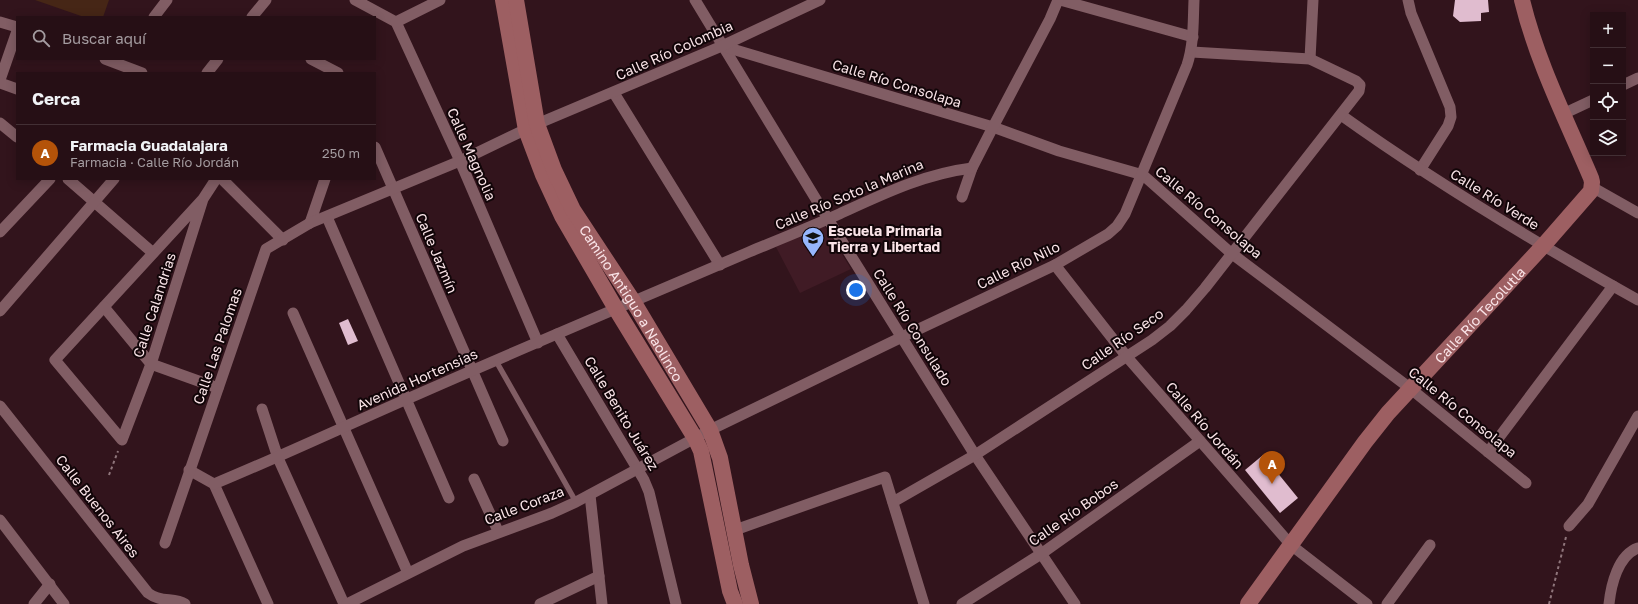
<!DOCTYPE html>
<html lang="es">
<meta charset="utf-8">
<style>
body{margin:0;font-family:"Golos Text",sans-serif;background:#2e181e;color:#f1f3f6}
.controls{position:absolute;right:12px;top:12px;display:grid;overflow:hidden;border-radius:0px;box-shadow:0 2px 10px #0003}
.controls button{width:36px;height:36px;display:grid;place-items:center;padding:0;border:0;border-bottom:1px solid #422f34;background:#260f15;color:#f1f3f6;font:20px sans-serif}
.you{position:absolute;left:856px;top:290px;width:14px;height:14px;margin:-10px;border:3px solid #fff;border-radius:50%;background:#1a73e8;box-shadow:0 0 0 6px #1a73e833}
.badge{display:grid;place-items:center;width:26px;height:26px;border-radius:50%;background:#b45309;color:#fff;font-size:13px;font-weight:700}
.pin{position:absolute;translate:-50% -33px;filter:drop-shadow(0 1px 2px #0008)}
.pin::after{content:'';position:absolute;top:21px;width:14px;height:12px;background:inherit;clip-path:polygon(0 0,100% 0,50% 100%)}
.list{margin:0;padding:0;list-style:none}
h2{display:flex;justify-content:space-between;align-items:center;height:52px;margin:0;padding:0 16px;font-size:17px}
h2 small{font-size:13px;font-weight:400;color:#a49ca0}
.list li{display:grid;grid-template-columns:26px 1fr auto;gap:12px;align-items:center;box-sizing:border-box;height:56px;padding:0 16px;border-top:1px solid #422f34}
.list b{display:block;font-size:15px;white-space:nowrap}
.list p{margin:0;font-size:13px;white-space:nowrap;color:#a49ca0}
.list em{font-size:13px;font-style:normal;color:#a49ca0}
.icon{flex:none;width:22px;height:22px;fill:none;stroke:currentColor;stroke-width:2;stroke-linecap:round;stroke-linejoin:round}
.map{position:relative;flex:none;width:1638px;height:604px;overflow:hidden}
.search{position:absolute;background:#260f15;box-shadow:0 2px 10px #0003;left:16px;top:16px;width:360px;height:44px;display:flex;align-items:center;gap:10px;box-sizing:border-box;padding:0 14px;border-radius:0px;color:#a49ca0;font-size:15px}
.panel{position:absolute;background:#260f15;box-shadow:0 2px 10px #0003;left:16px;top:72px;width:360px;height:108px;border-radius:0px}
.map>svg:first-child{display:block}
.built{fill:#401b25}
.green{fill:#462616}
.building{fill:#e0bccf}
.lines{fill:none;stroke-linecap:round;stroke-linejoin:round}
.path{stroke:#8f757b;stroke-width:2;stroke-dasharray:3 3;stroke-linecap:butt}
.service{stroke:#815d64;stroke-width:5.5}
.minor{stroke:#815d64;stroke-width:11}
.secondary{stroke:#9d5f62;stroke-width:16}
.labels{text-anchor:middle;dominant-baseline:central;stroke-width:4;stroke-linejoin:round;paint-order:stroke}
.street-label{font-size:14px;fill:#f9e3e7;stroke:#110508}
.poi-label{font-size:14px;font-weight:bold;fill:#f9e3e7;stroke:#110508;text-anchor:start}
</style>
<div class="map">
<svg width="1638" height="604" viewBox="0 0 1638 604">
<rect width="100%" height="100%" fill="#32141c"/>
<polygon class="built" points="824,225 851,269 800,293 776,247"/>
<polygon class="green" points="35,0 109,0 103,17 84,17"/>
<g class="building">
<polygon points="1455,0 1488,0 1489,12 1481,13 1481,21 1460,22 1453,16"/>
<polygon points="348,319 358,341 348,345 339,323"/>
<polygon points="1263,455 1298,498 1280,513 1245,470"/>
</g>
<g class="lines">
<g class="path">
<polyline points="109,475 118,451"/>
<polyline points="1549,604 1566,537"/>
</g>
<polyline class="service" points="496,361 576,502"/>
<g class="minor">
<polyline points="355,0 396,22 460,161 538,343"/>
<polyline points="695,0 828,219 975,455 1075,604"/>
<polyline points="1060,0 1193,37"/>
<polyline points="1408,0 1411,13 1450,107 1451,117 1448,126 1420,170"/>
<polyline points="154,17 167,0"/>
<polyline points="252,17 266,0"/>
<polyline points="0,22 17,27"/>
<polyline points="396,22 440,0"/>
<polyline points="722,46 993,127 1059,151 1143,175 1231,253 1411,389 1526,483"/>
<polyline points="105,59 142,73"/>
<polyline points="311,59 338,73"/>
<polyline points="1310,59 1313,0"/>
<polyline points="207,73 218,59"/>
<polyline points="0,80 17,31"/>
<polyline points="0,83 17,89"/>
<polyline points="1623,85 1638,78"/>
<polyline points="614,93 720,265"/>
<polyline points="1563,114 1593,100"/>
<path d="M1341,115C1436,183 1536,243 1638,300"/>
<polyline points="0,123 17,137"/>
<polyline points="375,147 503,441"/>
<polyline points="68,179 153,253"/>
<polyline points="222,179 283,240"/>
<polyline points="1592,187 1638,213"/>
<polyline points="962,197 972,168 993,127 1050,19 1058,0"/>
<polyline points="203,199 55,360 122,440 151,364 203,199 216,179"/>
<polyline points="327,217 449,498"/>
<polyline points="310,223 325,179"/>
<polyline points="0,232 50,179"/>
<polyline points="1055,265 1127,357 1291,545 1367,604"/>
<polyline points="104,307 151,364 218,388"/>
<polyline points="0,311 114,179"/>
<polyline points="293,313 408,573"/>
<polyline points="557,334 644,480 649,492 676,604"/>
<path d="M0,406L148,593C161,603 174,597 185,604"/>
<polyline points="262,409 278,458 344,604"/>
<polyline points="1488,452 1613,286"/>
<polyline points="189,470 214,484 268,604"/>
<polyline points="474,479 498,531"/>
<path d="M214,484C279,457 343,427 407,399C520,349 635,301 749,252C778,240 808,228 837,215C881,195 923,174 972,168"/>
<polyline points="590,495 602,604"/>
<polyline points="893,502 975,455 1152,340 1170,326 1186,310 1205,288 1359,91 1360,85 1356,81 1310,59 1192,52"/>
<polyline points="0,520 64,604"/>
<polyline points="1569,526 1588,504 1638,416"/>
<polyline points="735,530 885,477 924,604"/>
<polyline points="165,543 266,249 310,223 460,161 537,124 722,46 820,0"/>
<polyline points="34,604 50,584"/>
<path d="M347,604L463,546L552,513L576,502L710,430L902,337L1055,265L1108,234L1117,226L1125,214L1187,65C1194,44 1193,22 1194,0"/>
<polyline points="540,604 599,576"/>
<polyline points="962,604 1041,554 1200,441"/>
<polyline points="1387,604 1430,545"/>
<path d="M1609,604C1611,585 1618,555 1638,548"/>
</g>
<g class="secondary">
<polyline points="503,0 526,130 543,175 562,216 616,309 695,438 701,451 730,591 735,604"/>
<path id="s1" d="M516,0L537,124L554,170L573,210L633,301L710,430L720,458L741,565L751,604"/>
<path id="s2" d="M1248,604L1365,442L1388,413L1543,246L1591,191L1592,182L1591,178C1566,119 1537,62 1522,0"/>
</g>
</g>
<defs>
<g id="school-pin" transform="scale(1.15)"><path d="M0 17L-7.5 6A9.5 9.5 0 1 1 7.5 6Z" fill="#96b6fd" stroke="#110508"/><path d="M0-5L7-2L0 1L-7-2ZM-4 1L0 2.5L4 1V4Q0 6-4 4Z" fill="#111"/></g>
</defs>
<g fill-rule="evenodd">
<use href="#school-pin" x="813" y="238"/>
</g>
<g class="labels">
<g class="street-label">
<text transform="translate(674 50) rotate(-24)">Calle Río Colombia</text>
<text transform="translate(897 83) rotate(17)">Calle Río Consolapa</text>
<text transform="translate(472 154) rotate(66)">Calle Magnolia</text>
<text transform="translate(849 194) rotate(-23)">Calle Río Soto la Marina</text>
<text transform="translate(1495 199) rotate(32)">Calle Río Verde</text>
<text transform="translate(1209 212) rotate(40)">Calle Río Consolapa</text>
<text transform="translate(437 253) rotate(67)">Calle Jazmín</text>
<text transform="translate(1018 265) rotate(-26)">Calle Río Nilo</text>
<text stroke="none"><textPath href="#s1" startOffset="329">Camino Antiguo a Naolinco</textPath></text>
<text transform="translate(154 305) rotate(-72)">Calle Calandrias</text>
<text stroke="none"><textPath href="#s2" startOffset="371">Calle Río Tecolutla</textPath></text>
<text transform="translate(913 327) rotate(58)">Calle Río Consulado</text>
<text transform="translate(1122 339) rotate(-35)">Calle Río Seco</text>
<text transform="translate(217 346) rotate(-71)">Calle Las Palomas</text>
<text transform="translate(417 379) rotate(-24)">Avenida Hortensias</text>
<text transform="translate(1463 412) rotate(39)">Calle Río Consolapa</text>
<text transform="translate(622 413) rotate(59)">Calle Benito Juárez</text>
<text transform="translate(1205 425) rotate(49)">Calle Río Jordán</text>
<text transform="translate(524 505) rotate(-21)">Calle Coraza</text>
<text transform="translate(98 506) rotate(52)">Calle Buenos Aires</text>
<text transform="translate(1073 512) rotate(-35)">Calle Río Bobos</text>
</g>
<g class="poi-label">
<text x="828" y="230">Escuela Primaria<tspan x="828" dy="16">Tierra y Libertad</tspan></text>
</g>
</g>
</svg>
<div class="controls">
<button>+</button>
<button>−</button>
<button><svg class="icon" aria-label="locate" viewBox="0 0 24 24"><circle cx="12" cy="12" r="6"/><path d="M12 2v4M12 18v4M2 12h4M18 12h4"/></svg></button>
<button><svg class="icon" aria-label="layers" viewBox="0 0 24 24"><path d="M12 4l9 5-9 5-9-5zM3 14l9 5 9-5"/></svg></button>
</div>
<div class="you"></div>
<div class="pin badge" style="left:1272px;top:484px">A</div>
<div class="search"><svg class="icon" aria-label="search" viewBox="0 0 24 24"><circle cx="10" cy="10" r="6"/><path d="M15 15l6 6"/></svg>Buscar aquí</div>
<section class="panel">
<h2>Cerca<small></small></h2>
<ul class="list">
<li><span class="badge">A</span><div><b>Farmacia Guadalajara</b><p>Farmacia · Calle Río Jordán</p></div><em>250 m</em></li>
</ul>
</section>
</div>
